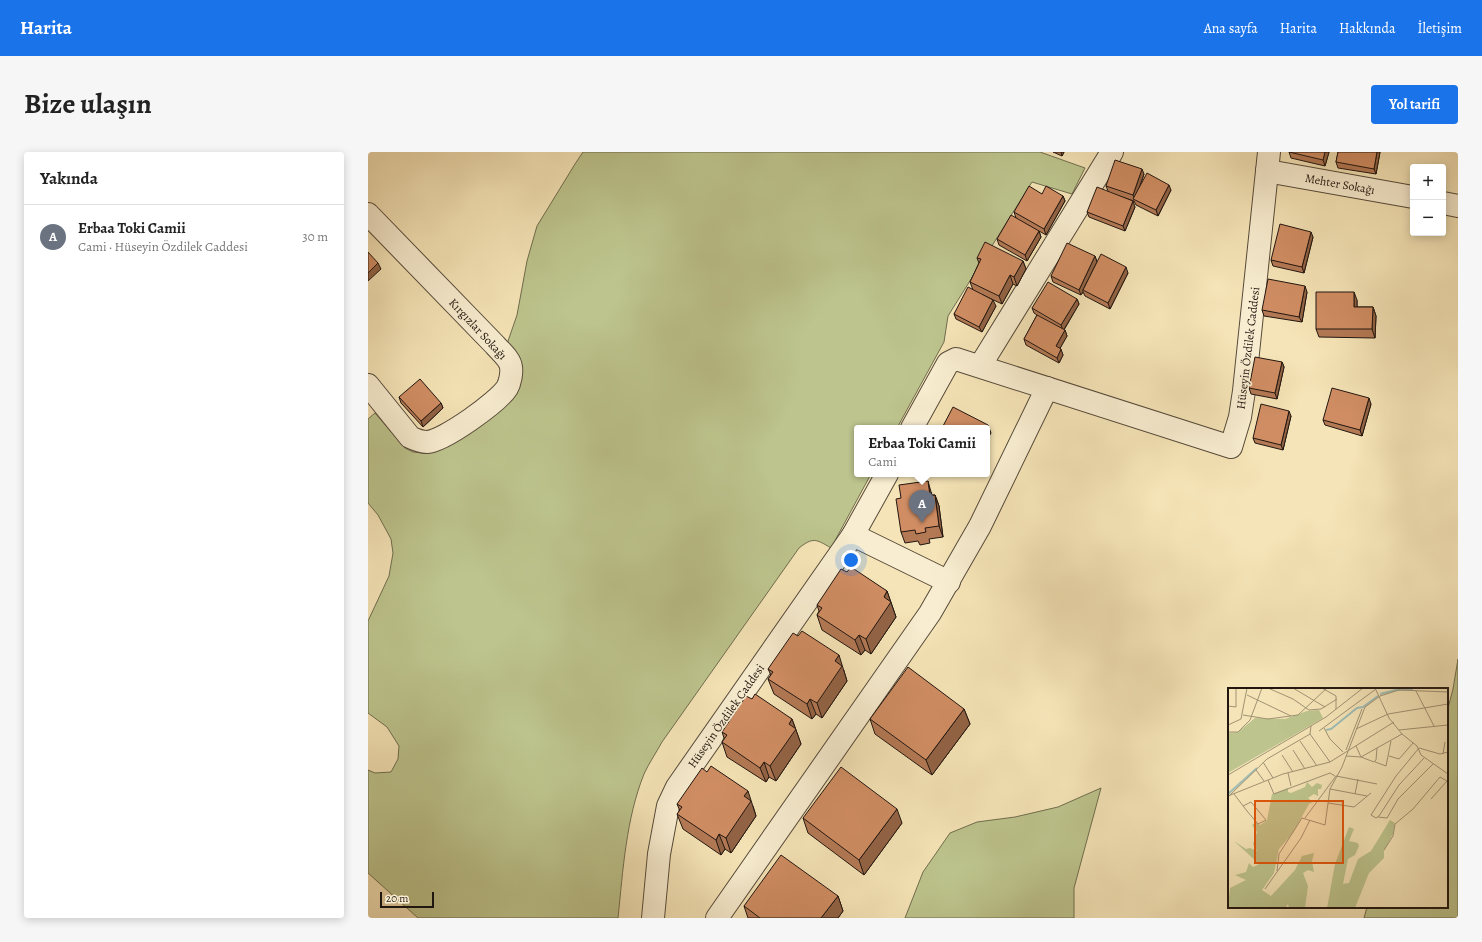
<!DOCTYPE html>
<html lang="tr">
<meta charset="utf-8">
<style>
body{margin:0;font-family:Alegreya,serif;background:#f6f6f6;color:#222}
.controls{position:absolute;right:12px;top:12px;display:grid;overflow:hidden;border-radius:4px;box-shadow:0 2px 10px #0003}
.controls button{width:36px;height:36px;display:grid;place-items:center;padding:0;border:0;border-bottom:1px solid #e0e0e0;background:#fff;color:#222;font:20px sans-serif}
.scale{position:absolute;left:12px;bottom:10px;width:54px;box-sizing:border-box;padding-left:4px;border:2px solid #211610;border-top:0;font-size:11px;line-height:14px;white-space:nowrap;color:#211610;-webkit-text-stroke:3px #f8edd0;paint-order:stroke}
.you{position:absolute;left:483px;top:408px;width:14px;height:14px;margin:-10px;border:3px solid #fff;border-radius:50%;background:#1a73e8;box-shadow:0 0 0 6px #1a73e833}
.badge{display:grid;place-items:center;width:26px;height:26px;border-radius:50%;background:#1a73e8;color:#fff;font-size:13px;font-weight:700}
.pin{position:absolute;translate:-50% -33px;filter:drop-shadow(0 1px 2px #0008)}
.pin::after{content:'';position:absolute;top:21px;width:14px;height:12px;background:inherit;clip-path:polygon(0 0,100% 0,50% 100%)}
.popup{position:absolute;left:486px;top:273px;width:136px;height:52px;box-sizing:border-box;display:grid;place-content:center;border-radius:4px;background:#fff;filter:drop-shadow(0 1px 3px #0005);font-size:13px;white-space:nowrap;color:#767676}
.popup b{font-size:15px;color:#222}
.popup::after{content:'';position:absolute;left:50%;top:100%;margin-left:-8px;border:8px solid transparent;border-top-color:#fff}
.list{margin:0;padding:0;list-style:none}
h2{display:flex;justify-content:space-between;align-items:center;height:52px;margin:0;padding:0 16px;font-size:17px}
h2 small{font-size:13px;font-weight:400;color:#767676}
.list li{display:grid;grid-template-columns:26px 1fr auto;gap:12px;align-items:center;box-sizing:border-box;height:64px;padding:0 16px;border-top:1px solid #e0e0e0}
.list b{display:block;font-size:15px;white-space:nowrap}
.list p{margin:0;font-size:13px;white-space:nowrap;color:#767676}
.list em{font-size:13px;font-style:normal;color:#767676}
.map{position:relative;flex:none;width:1090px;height:766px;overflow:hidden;border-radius:4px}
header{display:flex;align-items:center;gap:24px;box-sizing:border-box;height:56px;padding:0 20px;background:#1a73e8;color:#fff}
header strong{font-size:19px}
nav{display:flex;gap:22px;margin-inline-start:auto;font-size:14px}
.intro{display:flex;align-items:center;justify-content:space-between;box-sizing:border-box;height:96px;padding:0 24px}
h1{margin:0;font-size:28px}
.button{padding:10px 18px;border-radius:4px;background:#1a73e8;color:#fff;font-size:14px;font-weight:700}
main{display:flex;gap:24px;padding:0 24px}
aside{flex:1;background:#fff;border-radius:4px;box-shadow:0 2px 10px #0003}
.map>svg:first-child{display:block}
.green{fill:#bdc48d;stroke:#6f6d4e}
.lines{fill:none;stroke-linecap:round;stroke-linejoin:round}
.minor-casing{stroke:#564a3a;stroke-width:24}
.minor{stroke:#f8edd0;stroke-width:22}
.wall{fill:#b37955;stroke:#211610}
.shaded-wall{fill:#926345;stroke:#211610}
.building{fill:#d08d63;stroke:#211610}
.labels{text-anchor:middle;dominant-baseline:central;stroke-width:3.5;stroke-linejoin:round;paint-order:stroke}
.street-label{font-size:12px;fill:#211610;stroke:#f8edd0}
.inset-river{fill:none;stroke:#9fbdb6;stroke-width:2}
.inset-road{fill:none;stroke:#a09274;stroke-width:1}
.view{fill:#de560c;fill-opacity:0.15;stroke:#de560c;stroke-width:2}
.inset-edge{fill:none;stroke:#211610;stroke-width:2}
</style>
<header>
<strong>Harita</strong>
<nav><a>Ana sayfa</a><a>Harita</a><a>Hakkında</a><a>İletişim</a></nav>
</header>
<div class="intro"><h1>Bize ulaşın</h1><a class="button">Yol tarifi</a></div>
<main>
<aside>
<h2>Yakında<small></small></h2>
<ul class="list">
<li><span class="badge" style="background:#6b7280">A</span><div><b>Erbaa Toki Camii</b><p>Cami · Hüseyin Özdilek Caddesi</p></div><em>30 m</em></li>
</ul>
</aside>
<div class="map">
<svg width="1090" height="766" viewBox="0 0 1090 766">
<rect width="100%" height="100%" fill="#f5e4b7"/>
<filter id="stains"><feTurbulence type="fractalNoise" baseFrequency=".005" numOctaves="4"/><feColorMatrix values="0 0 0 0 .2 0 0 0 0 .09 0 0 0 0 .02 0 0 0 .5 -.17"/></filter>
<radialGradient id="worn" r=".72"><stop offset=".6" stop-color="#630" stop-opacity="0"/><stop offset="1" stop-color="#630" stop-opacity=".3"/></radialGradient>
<g class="green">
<path d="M215,0H672L717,16L704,42L664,30L580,164L576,190L529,276H489V322H503L463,396C448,387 445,385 431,396L294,590C288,601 281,611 276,622C258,667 255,718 250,766H50L0,721V618L7,621L23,620L30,607L31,594L19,575L0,561V469L21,424L25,401L23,387L10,363L0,351V267L7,261L37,296L45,300L58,301L81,293L147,239L139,192L149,163L159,109L169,74L207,12Z"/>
<polygon points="1090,507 1090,766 996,766 999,755 1079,755 1079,560 1085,537"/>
<polygon points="733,636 706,736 706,766 537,766 555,720 582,681 609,670 647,665 690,655"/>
</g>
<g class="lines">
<g class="minor-casing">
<g id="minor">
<polyline points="899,19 1045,45"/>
<polyline points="1075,51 1090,54"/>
<path d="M0,62L127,193C132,199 142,207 143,215C144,221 142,231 139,236C130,250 76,289 59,290C53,290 48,288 42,285L0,233"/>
<polyline points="612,214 744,0"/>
<polyline points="544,276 580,211 588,207 863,295 872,265 876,239 901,0"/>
<polyline points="485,383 581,430"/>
<polyline points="285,766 291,702 300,654 309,635 485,383 519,322"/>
<polyline points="349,766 562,461 612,374 679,236"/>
</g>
</g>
<use href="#minor" class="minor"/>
</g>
<g class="wall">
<polygon points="685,0 696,0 694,4"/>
<polygon points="921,0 961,0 957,14 923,6"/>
<polygon points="970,0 1012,0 1008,22 970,16 968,10"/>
<polygon points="776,22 772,34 803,38 790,64 768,53 766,49 751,44 767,55 757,79 721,65 719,60 740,39 738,34"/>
<polygon points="674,42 695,44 697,49 678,83 671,79 673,85 659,109 631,93 629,87 648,66 646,60"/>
<polygon points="945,85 936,121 905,114 903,108"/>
<polygon points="727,104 729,110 760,121 742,157 717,144 715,140 713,143 685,130 683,124"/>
<polygon points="609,106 655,109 658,117 649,134 645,132 634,152 615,143 628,154 614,180 588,167 586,162 605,138 602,130 611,111"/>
<polygon points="939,140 934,170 896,164 894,158"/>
<polygon points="709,147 711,152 696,178 697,178 699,184 692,196 695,203 691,211 658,193 656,187 669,163 666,161 664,156"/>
<polygon points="989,148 989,155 1005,155 1008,164 1007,186 951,185 948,177"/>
<polygon points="914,210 916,215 909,247 883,242 881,236"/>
<polygon points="31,245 73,251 75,256 55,275 33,251"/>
<polygon points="1003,252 994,284 957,273 955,268"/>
<polygon points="923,264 915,298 887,291 885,286"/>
<polygon points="563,340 564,343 567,343 571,354 575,385 561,387 562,391 552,393 550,389 537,391 533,380"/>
<polygon points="479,420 519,439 528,465 503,502 497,498 493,503 454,478 449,463 451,459 449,453"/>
<polygon points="400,517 476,518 476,519 479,529 454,566 448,562 444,567 406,542 400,527 403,523"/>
<polygon points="384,547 424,567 433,592 408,629 401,625 398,630 359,605 354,590 356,586 354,580"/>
<polygon points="596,557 602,572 564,623 507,582 502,567"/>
<polygon points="309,652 385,654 388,664 363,701 357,697 353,703 315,677 309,662 312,659"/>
<polygon points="435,666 534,671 496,723 440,681"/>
<polygon points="470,744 475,759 470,766 380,766 376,754"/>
</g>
<g class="shaded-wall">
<polygon points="693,0 696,0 694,4"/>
<polygon points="957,0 961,0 957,14 955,8"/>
<polygon points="1009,0 1012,0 1008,22 1006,17"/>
<polygon points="774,17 776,22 767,48 765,43"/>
<polygon points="801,33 803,38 790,64 788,58"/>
<polygon points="695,44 697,49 678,83 676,77"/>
<polygon points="765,49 767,55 757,79 755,74"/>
<polygon points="671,79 673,85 659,109 657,103"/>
<polygon points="943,80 945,85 936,121 934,115"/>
<polygon points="727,104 729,110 715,138 715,140 713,143 711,138"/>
<polygon points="655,109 658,117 649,134 646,125"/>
<polygon points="10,111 13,117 0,129 0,121"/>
<polygon points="758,115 760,121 742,157 740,151"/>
<polygon points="642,123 645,132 634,152 631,144"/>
<polygon points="937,134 939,140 934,170 931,165"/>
<polygon points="986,140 989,148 989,163 986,155"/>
<polygon points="709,147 711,152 695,179 693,173"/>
<polygon points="625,148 628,154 614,180 611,175"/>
<polygon points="1005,155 1008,164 1007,186 1004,177"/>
<polygon points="697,178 699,184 690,200 688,194"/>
<polygon points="693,197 695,203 691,211 689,206"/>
<polygon points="914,210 916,215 909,247 907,241"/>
<polygon points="1001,246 1003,252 994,284 992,278"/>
<polygon points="73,251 75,256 55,275 53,269"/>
<polygon points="921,259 923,264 915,298 913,293"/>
<polygon points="620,273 623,281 619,288 619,276 618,276"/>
<polygon points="560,329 563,340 566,354 562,344"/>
<polygon points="567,343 571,354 575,385 571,374"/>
<polygon points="519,439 528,465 503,502 498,487 516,445"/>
<polygon points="491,483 497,498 493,503 487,488"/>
<polygon points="471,503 479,529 454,566 449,551 467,509"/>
<polygon points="442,547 448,562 444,567 439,552"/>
<polygon points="596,557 602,572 564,623 558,608"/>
<polygon points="424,567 433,592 408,629 402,614 421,572"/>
<polygon points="396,610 401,625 398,630 392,616"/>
<polygon points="380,639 388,664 363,701 358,686 376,644"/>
<polygon points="529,657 534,671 496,723 491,708"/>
<polygon points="351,682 357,697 353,703 348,688"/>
<polygon points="470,744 475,759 470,766 453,766"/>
</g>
<g class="building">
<polygon points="921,0 957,0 955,8"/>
<polygon points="970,0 1009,0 1006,17 968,10"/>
<polygon points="747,8 774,17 765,43 738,34"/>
<polygon points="779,21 801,33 788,58 765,47"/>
<polygon points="661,34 674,42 678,34 695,44 676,77 646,60"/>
<polygon points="729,35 765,49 755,74 719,60"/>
<polygon points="643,63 671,79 657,103 629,87"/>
<polygon points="912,72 943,80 934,115 903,108"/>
<polygon points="617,90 655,109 646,125 642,123 631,144 602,130 613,107 609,106"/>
<polygon points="699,91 727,104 711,138 683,124"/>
<polygon points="0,100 10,111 0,121"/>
<polygon points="733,102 758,115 740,151 715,138"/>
<polygon points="900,127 937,134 931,165 894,158"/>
<polygon points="680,130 709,147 693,173 664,156"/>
<polygon points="600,135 625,148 611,175 586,162"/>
<polygon points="948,140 986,140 986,155 1005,155 1004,177 948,177"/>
<polygon points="669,163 697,178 688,194 693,197 689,206 656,187"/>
<polygon points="887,205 914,210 907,241 881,236"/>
<polygon points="52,227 73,251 53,269 31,245"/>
<polygon points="964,236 1001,246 992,278 955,268"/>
<polygon points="893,252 921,259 913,293 885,286"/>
<polygon points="585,255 620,273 618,276 574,276"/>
<polygon points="560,329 562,344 567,343 571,374 557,376 558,380 548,382 547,378 533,380 528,347 533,346 531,333"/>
<polygon points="483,415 519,439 516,445 523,450 498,487 491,483 487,488 449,463 454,456 449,453 473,417 479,420"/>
<polygon points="434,479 471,503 467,509 474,514 449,551 442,547 439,552 400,527 405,520 400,517 425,481 430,484"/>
<polygon points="540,515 596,557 558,608 502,567"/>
<polygon points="387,542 424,567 421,572 428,577 402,614 396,610 392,616 354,590 359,583 354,580 378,544 384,547"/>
<polygon points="343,614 380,639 376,644 383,649 358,686 351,682 348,688 309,662 314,655 309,652 334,616 339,620"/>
<polygon points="473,615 529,657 491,708 435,666"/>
<polygon points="413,703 470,744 453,766 392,766 376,754"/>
</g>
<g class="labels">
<g class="street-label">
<text transform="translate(972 32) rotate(10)">Mehter Sokağı</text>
<text transform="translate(110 177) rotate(47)">Kırgızlar Sokağı</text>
<text transform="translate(880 196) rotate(-83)">Hüseyin Özdilek Caddesi</text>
<text transform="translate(358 564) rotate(-55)">Hüseyin Özdilek Caddesi</text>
</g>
</g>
<g transform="translate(860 536)">
<rect width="220" height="220" fill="#f5e4b7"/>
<path d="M91,22L95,30L0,85V45L10,44L27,30L57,31L79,23ZM79,94L84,99L89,95L94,97L93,101H90V108L86,106L80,110L85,114L81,116L65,145L51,161L46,185L34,202L43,208L67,182L74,168L86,165L84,173L86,184L80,182L75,185L80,198L77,220H61L60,216L57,220H0L2,200L18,192L7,187L18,184L21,175L25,179L31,176L6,153L18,161L22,160L29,163L25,156L29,144L24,137L28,134L32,137L39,132L44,106L60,100V104L63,105L77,99ZM162,132L167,135L165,146L156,163V170L141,185L127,220H99L107,176L121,139L126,141L121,153L130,155L131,158L127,167L120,171L115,196L121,195L130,171L143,163Z" fill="#bdc48d"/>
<path class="inset-river" d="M152,6L168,2L185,1M98,42L103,41L129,20L135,19L150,8M0,106L29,80"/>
<path class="inset-road" d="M40,0L65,11L81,22L93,21L109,11M65,0L97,19M94,0L108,8V21M147,0L161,30L174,46L189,58L193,67L220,86M188,3L206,38M19,7L63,28M0,18L8,19V0M15,27L40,31L70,27L99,0M0,37L13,31L19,0M96,40L102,51L115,64M128,41L160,26L220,16M171,42L220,37M91,43L148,1M0,44H10L22,32L34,0M82,46L102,74M72,53L89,78M128,58L133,69L146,74L148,72L149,60M65,62L77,81M118,62L134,21M215,66L217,54M54,67L65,84M118,68L133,69L174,46M161,68L171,71L185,55M196,70L171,97L151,128L148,130L143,127L168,88L191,60L212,66L220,64M35,74L45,90M147,74L158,78L163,53M28,82L36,93M60,85L63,98M0,87L98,29L135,0M40,92L46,106L102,85L107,88M102,101L139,108M6,106L19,123L30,136L38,132L23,114L15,118M127,106L130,91M0,108L55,86L102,74L166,34M1,108L39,71L82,46L83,38M203,111L219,93M100,115L126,119L143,105M150,129L159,130L170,111L205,76M77,130L108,88L149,96M156,162L165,148L167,136L185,121L212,89L219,93M49,183L51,166L74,130L97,137L102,101L114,79L137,19L152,8L171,2L220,4M37,201L73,150L82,132"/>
<path class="view" d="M27,113H115V175H27Z"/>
<rect width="220" height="220" class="inset-edge"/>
</g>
<rect width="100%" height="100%" filter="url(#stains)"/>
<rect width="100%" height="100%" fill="url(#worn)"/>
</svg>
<div class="controls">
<button>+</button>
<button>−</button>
</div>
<div class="scale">20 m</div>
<div class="you"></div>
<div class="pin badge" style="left:554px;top:371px;background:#6b7280">A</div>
<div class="popup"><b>Erbaa Toki Camii</b>Cami</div>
</div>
</main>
